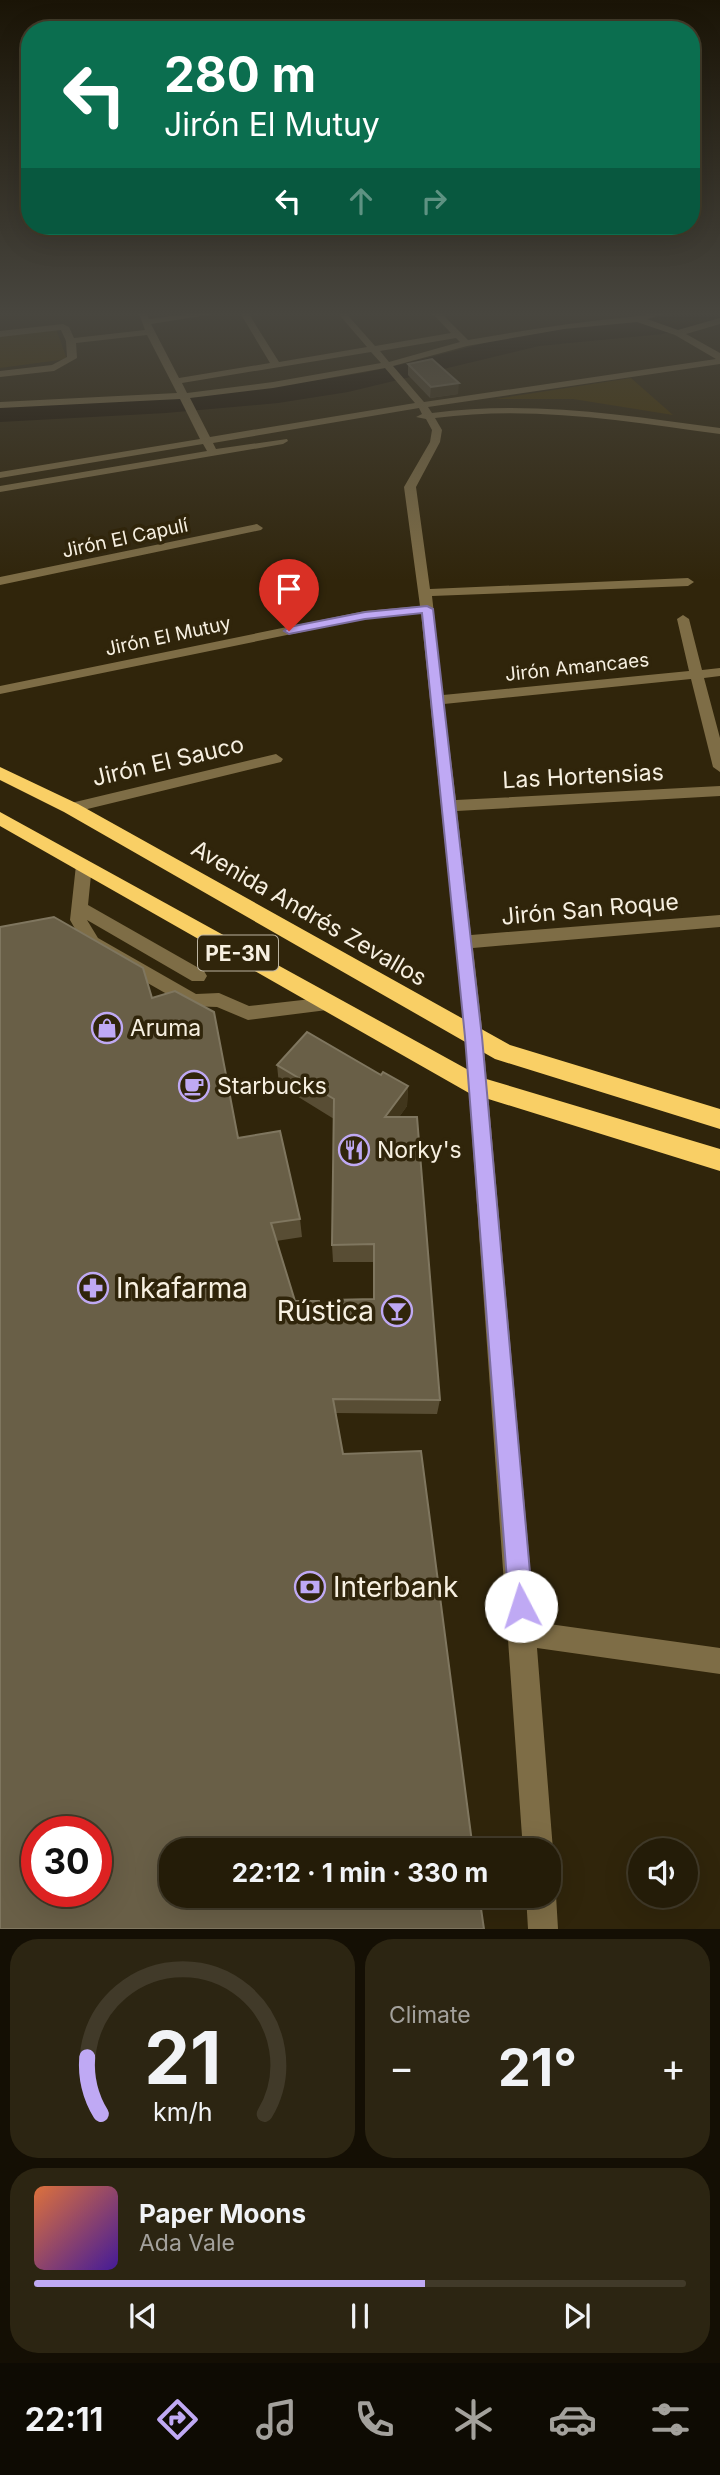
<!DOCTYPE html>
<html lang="en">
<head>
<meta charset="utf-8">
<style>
	:root { --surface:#241c08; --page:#2c2512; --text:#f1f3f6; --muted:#a3a19c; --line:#413a29; --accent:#bfa9f4 }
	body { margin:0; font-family:Inter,sans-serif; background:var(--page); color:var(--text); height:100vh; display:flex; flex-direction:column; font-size:26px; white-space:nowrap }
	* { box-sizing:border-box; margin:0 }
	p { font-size:23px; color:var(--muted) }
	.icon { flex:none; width:38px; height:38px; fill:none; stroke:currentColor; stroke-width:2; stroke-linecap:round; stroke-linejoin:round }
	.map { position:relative; height:1929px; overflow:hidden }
	.panel { display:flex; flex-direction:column; gap:10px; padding:10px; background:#140f04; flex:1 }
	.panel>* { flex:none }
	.guide { position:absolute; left:21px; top:21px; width:679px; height:214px; border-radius:28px; box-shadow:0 7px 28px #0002,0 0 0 2px var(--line); background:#0b6e4f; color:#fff; overflow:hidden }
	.buttons { position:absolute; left:628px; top:1838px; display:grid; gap:14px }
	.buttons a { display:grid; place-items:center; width:70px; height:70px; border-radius:50%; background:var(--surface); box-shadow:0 7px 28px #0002,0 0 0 2px var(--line); font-size:35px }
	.speed { position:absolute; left:21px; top:1816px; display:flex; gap:14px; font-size:35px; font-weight:700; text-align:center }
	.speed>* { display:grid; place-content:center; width:91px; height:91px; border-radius:50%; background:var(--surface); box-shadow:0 7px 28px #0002,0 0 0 2px var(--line); line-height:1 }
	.speed .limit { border:10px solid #d22; background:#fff; color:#111 }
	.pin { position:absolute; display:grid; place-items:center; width:60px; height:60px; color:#fff; margin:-72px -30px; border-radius:50% 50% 50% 0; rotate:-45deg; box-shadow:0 0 7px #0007 }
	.pin .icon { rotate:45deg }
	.me { position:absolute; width:77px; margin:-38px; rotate:355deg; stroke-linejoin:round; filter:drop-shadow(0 0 5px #0008) }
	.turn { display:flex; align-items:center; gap:24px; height:147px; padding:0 28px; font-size:32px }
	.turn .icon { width:91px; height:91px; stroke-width:2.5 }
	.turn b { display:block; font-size:49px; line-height:60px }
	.lanes { display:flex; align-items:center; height:66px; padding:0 28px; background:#0003; justify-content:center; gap:35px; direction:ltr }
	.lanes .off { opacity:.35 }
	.big { font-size:52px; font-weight:700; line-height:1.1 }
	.panel .card { flex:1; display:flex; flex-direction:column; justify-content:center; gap:10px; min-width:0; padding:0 24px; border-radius:28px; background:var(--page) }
	.panel .dial { align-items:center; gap:0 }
	.dial svg { height:182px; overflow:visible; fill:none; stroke:var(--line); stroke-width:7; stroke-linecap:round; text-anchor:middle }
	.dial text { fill:var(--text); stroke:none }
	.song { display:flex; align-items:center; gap:21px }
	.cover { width:84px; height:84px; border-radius:10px; background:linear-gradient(135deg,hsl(20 70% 55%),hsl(260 70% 35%)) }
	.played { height:7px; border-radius:4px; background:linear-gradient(90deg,var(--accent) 60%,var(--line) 60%) }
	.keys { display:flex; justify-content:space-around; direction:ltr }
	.heat { display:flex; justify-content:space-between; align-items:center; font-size:38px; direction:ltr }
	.panel .tiles { flex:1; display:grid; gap:10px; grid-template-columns:1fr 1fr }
	.card:last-child { grid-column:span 2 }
	.trip { position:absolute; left:159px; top:1838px; width:402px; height:70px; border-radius:28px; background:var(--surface); box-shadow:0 7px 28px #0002,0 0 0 2px var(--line); font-weight:700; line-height:70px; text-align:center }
	.tab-bar { display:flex; height:112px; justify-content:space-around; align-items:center; background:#0e0b03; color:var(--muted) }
	.tab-bar .icon { width:49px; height:49px }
	.tab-bar .selected { color:var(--accent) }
	.tab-bar b { font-size:32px; color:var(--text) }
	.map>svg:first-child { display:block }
	.green { fill:#463400 }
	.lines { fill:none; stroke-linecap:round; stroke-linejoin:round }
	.river { fill:#190f00; fill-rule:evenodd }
	.minor { fill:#7e6d46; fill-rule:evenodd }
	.highway { fill:#f9cf65; fill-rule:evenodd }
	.wall { fill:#584d34 }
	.shaded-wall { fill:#41361c }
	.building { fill:#695f47; stroke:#7f765f; stroke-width:2; fill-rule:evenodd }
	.route { fill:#bfa9f4; stroke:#7c6e9f; stroke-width:2 }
	.labels { text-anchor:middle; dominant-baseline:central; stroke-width:7; stroke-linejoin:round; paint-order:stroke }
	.far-street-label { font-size:19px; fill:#f7f0e1; stroke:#30250b }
	.shield { fill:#30250b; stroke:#bbb3a1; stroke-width:2 }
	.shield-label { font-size:21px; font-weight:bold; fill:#f7f0e1 }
	.street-label { font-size:23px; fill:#f7f0e1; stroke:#30250b }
	.poi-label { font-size:23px; fill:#f7f0e1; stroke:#30250b; text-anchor:start }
	.near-poi-label { font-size:28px; fill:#f7f0e1; stroke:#30250b; text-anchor:start }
</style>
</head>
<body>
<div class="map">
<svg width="720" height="1929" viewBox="0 0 720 1929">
	<rect width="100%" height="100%" fill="#30250b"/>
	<!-- green -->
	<path class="green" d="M 56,329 L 67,359 L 0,368 L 0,336 Z
		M 631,378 L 673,415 L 573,399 L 495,399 Z"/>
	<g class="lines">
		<!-- river -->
		<path class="river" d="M 689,311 L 720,311 L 720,318 L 663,334 L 539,346 L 348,392 L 278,403 L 166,413 L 0,422 L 0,404 C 115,398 231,394 344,376 C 409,366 472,344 536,331 C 587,320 639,325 689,311 Z"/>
		<!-- minor -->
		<path class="minor" d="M 138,311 L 146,311 L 149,319 L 212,311 L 232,311 L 151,324 L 179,378 L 270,363 L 239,311 L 247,311 L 279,362 L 367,347 L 336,311 L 344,311 L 375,346 L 451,333 L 430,311 L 439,311 L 468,340 C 522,331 575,322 630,317 C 644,316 658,310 672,311 L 647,319 L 678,330 L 720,318 L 720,324 L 686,334 L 720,353 L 720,364 L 428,407 L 432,413 C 529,400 624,415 720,428 L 720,434 C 625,421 531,405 435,418 L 442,430 L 440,442 L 416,487 L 430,589 L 688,578 L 694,582 L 688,586 L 432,596 L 443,695 L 689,671 L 677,619 L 683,615 L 689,619 L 702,670 L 720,668 L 720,676 L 704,678 L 720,738 L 720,772 L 713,767 L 691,679 L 444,704 L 456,800 L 720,786 L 720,796 L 457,811 L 471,935 L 720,915 L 720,927 L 473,948 L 483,1037 L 535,1622 L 720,1648 L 720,1674 L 537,1648 L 553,1850 L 550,1858 L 550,1850 L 523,1850 L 465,1037 L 421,613 L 365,619 L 0,694 L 0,686 L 365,611 L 420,606 L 404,487 L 430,442 L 432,430 L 426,419 L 416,417 L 422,414 L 419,408 L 213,443 L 216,449 L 287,439 L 288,441 L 283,444 L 0,492 L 0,486 L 207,451 L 203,444 L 0,478 L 0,472 L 200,439 L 180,399 L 0,408 L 0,402 L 177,393 L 147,335 L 76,343 L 77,358 L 54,371 L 0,377 L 0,371 L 52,365 L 67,357 L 66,341 L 61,330 L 0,337 L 0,331 L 63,324 L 69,327 L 74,338 L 145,330 ZM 637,322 L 675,335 L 716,359 L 424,402 L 393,366 L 467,346 L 564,329 ZM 456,338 L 460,342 L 389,362 L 380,351 ZM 371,352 L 381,363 L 273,382 L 187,393 L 182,383 ZM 385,368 L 415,403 L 210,437 L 190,398 L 273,388 Z
			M 257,524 L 263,528 L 261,530 L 0,585 L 0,577 Z
			M 276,754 L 283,759 L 281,762 L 71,813 L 63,808 L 71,803 Z
			M 84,859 L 92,865 L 88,905 L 204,971 L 207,976 L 204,981 L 192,981 L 87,920 L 98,938 L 196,994 L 219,993 L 249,1006 L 329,997 L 335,999 L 338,1004 L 335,1009 L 248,1020 L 217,1007 L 188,1006 L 86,948 L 70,920 L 76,865 Z
			M 550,1884 L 556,1895 L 558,1929 L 528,1929 L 526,1895 L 550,1895 Z"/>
		<!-- highway -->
		<path class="highway" d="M 0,767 L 78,804 L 510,1045 L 720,1109 L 720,1129 L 495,1059 L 64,812 L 0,780 Z
			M 0,812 L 483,1078 L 720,1149 L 720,1171 L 469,1093 L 0,826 Z"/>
	</g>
	<!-- wall -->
	<path class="wall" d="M 408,364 L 458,394 L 430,398 L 408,375 Z
		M 152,998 L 238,1138 L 300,1219 L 302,1237 L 276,1241 L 295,1301 L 323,1320 L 330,1319 L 373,1299 L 373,1262 L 333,1262 L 332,1245 L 334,1119 L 279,1085 L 277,1065 L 381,1075 L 408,1086 L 407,1106 L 399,1117 L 440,1400 L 437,1414 L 336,1413 L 343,1454 Z"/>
	<!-- shaded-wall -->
	<path class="shaded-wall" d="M 459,383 L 458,394 L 430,398 L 431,387 Z
		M 408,1086 L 407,1106 L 385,1137 L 385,1117 Z"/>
	<!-- building -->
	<path class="building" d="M 432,359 L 459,383 L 431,387 L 408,364 Z
		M 54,917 L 143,968 L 152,998 L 175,991 L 214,1012 L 238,1138 L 280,1131 L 300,1219 L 271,1223 L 295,1301 L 319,1301 L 323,1320 L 330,1319 L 331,1300 L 374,1299 L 374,1244 L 332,1245 L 334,1099 L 277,1065 L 307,1032 L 381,1075 L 383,1072 L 408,1086 L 385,1117 L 417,1117 L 440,1400 L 333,1399 L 343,1454 L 421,1451 L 473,1850 L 172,1850 L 172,1895 L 479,1895 L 484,1929 L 0,1929 L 0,927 ZM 37,1832 L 96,1832 L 96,1892 L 37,1892 Z"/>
	<!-- sky -->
	<linearGradient id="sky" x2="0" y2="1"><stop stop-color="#1a1406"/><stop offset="0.54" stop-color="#48463f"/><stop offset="1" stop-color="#48463f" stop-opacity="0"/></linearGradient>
	<rect width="720" height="581" fill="url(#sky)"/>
	<!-- route -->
	<path class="route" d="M 427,606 L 433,609 L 482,1037 L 533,1606 L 529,1614 L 521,1618 L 513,1614 L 509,1606 L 465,1037 L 422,613 L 365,619 L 289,634 L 284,631 L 289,627 L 365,612 Z"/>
	<!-- icons -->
	<defs>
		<g id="shop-ring" transform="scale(1.575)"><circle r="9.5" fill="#30250b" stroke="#bfa9f4" stroke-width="1.5"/><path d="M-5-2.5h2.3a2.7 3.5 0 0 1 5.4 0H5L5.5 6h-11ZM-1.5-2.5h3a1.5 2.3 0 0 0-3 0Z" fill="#bfa9f4"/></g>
		<g id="cafe-ring" transform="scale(1.575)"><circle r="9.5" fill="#30250b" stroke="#bfa9f4" stroke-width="1.5"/><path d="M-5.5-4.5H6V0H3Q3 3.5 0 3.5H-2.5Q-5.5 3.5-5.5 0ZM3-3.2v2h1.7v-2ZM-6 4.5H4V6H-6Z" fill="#bfa9f4"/></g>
		<g id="restaurant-ring" transform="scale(1.575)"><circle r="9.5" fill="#30250b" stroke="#bfa9f4" stroke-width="1.5"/><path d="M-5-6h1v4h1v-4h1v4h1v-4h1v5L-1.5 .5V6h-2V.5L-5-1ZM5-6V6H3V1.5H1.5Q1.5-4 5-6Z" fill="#bfa9f4"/></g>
		<g id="pharmacy-ring" transform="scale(1.575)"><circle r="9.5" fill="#30250b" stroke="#bfa9f4" stroke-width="1.5"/><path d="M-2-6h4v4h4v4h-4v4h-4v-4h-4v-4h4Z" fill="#bfa9f4"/></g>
		<g id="bar-ring" transform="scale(1.575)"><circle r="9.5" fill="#30250b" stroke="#bfa9f4" stroke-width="1.5"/><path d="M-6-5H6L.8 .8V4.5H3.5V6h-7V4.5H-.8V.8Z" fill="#bfa9f4"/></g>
		<g id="bank-ring" transform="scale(1.575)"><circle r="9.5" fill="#30250b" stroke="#bfa9f4" stroke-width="1.5"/><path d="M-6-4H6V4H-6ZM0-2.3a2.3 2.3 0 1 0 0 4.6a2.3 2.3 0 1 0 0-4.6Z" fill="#bfa9f4"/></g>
	</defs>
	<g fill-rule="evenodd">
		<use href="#shop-ring" x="107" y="1028"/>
		<use href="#cafe-ring" x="194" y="1086"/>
		<use href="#restaurant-ring" x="354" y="1150"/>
		<use href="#pharmacy-ring" x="93" y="1288"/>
		<use href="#bar-ring" x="397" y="1311"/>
		<use href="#bank-ring" x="310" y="1587"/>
	</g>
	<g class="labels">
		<!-- far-street labels -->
		<g class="far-street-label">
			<text transform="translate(125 538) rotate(-12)">Jirón El Capulí</text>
			<text transform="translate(168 636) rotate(-12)">Jirón El Mutuy</text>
			<text transform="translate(577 667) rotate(-6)">Jirón Amancaes</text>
		</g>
		<!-- shield labels -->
		<rect class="shield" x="198" y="935.5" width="80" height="35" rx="5"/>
		<g class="shield-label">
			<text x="238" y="953">PE-3N</text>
		</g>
		<!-- street labels -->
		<g class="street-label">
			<text transform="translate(168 761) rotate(-13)">Jirón El Sauco</text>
			<text transform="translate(583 776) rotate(-3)">Las Hortensias</text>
			<text transform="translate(590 909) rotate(-5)">Jirón San Roque</text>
			<text transform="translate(309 913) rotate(30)">Avenida Andrés Zevallos</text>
		</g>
		<!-- poi labels -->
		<g class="poi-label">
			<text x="130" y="1028">Aruma</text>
			<text x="217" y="1086">Starbucks</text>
			<text x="377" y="1150">Norky's</text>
		</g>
		<!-- near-poi labels -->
		<g class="near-poi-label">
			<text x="116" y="1288">Inkafarma</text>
			<text x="374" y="1311" text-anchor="end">Rústica</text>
			<text x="333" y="1587">Interbank</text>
		</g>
	</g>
</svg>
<div class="buttons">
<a><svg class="icon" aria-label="sound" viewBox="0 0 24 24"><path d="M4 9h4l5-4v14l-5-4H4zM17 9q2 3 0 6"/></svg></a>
</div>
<div class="speed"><div class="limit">30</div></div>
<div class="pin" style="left:289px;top:631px;background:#d93025"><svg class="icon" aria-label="arrive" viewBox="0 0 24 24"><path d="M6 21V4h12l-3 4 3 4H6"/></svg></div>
<svg class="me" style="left:521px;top:1606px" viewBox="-20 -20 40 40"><circle r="19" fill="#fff"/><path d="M0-13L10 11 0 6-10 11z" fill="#bfa9f4"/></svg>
<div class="trip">22:12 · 1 min · 330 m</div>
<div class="guide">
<div class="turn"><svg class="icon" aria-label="left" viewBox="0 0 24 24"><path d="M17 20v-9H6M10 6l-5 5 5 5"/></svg><div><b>280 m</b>Jirón El Mutuy</div></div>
<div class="lanes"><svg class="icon" aria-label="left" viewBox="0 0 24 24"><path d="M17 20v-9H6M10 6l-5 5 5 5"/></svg><svg class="icon off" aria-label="ahead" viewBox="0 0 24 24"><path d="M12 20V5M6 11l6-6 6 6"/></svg><svg class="icon off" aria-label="right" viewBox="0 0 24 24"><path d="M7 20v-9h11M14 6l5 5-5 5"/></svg></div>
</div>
</div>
<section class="panel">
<div class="tiles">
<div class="card dial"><svg viewBox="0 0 100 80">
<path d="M14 69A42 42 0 1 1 86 69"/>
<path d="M14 69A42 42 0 0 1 8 44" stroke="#bfa9f4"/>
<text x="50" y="56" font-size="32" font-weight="700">21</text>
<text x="50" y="72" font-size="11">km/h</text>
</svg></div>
<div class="card"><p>Climate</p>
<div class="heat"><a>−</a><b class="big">21°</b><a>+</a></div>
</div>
<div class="card">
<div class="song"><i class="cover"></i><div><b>Paper Moons</b><p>Ada Vale</p></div></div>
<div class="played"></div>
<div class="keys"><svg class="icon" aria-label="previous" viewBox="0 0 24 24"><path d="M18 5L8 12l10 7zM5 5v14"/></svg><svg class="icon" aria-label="pause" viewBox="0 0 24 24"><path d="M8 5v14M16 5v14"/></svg><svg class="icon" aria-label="next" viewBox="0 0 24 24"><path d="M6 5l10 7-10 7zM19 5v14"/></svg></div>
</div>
</div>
</section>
<nav class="tab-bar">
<b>22:11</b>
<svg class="icon selected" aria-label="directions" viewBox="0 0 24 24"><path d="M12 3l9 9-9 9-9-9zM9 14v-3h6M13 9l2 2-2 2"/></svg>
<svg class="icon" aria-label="music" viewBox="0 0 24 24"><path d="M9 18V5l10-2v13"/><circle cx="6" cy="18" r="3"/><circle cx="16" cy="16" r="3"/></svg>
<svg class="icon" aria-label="phone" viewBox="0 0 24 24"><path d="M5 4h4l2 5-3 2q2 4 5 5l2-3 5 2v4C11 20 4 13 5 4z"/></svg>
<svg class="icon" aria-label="climate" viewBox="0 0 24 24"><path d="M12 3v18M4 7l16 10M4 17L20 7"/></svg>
<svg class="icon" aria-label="car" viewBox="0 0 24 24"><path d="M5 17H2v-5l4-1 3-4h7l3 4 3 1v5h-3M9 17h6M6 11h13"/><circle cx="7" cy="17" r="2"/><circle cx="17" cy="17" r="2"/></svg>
<svg class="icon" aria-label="filters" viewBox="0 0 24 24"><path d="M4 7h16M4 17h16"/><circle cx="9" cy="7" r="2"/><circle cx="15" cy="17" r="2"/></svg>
</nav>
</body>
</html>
